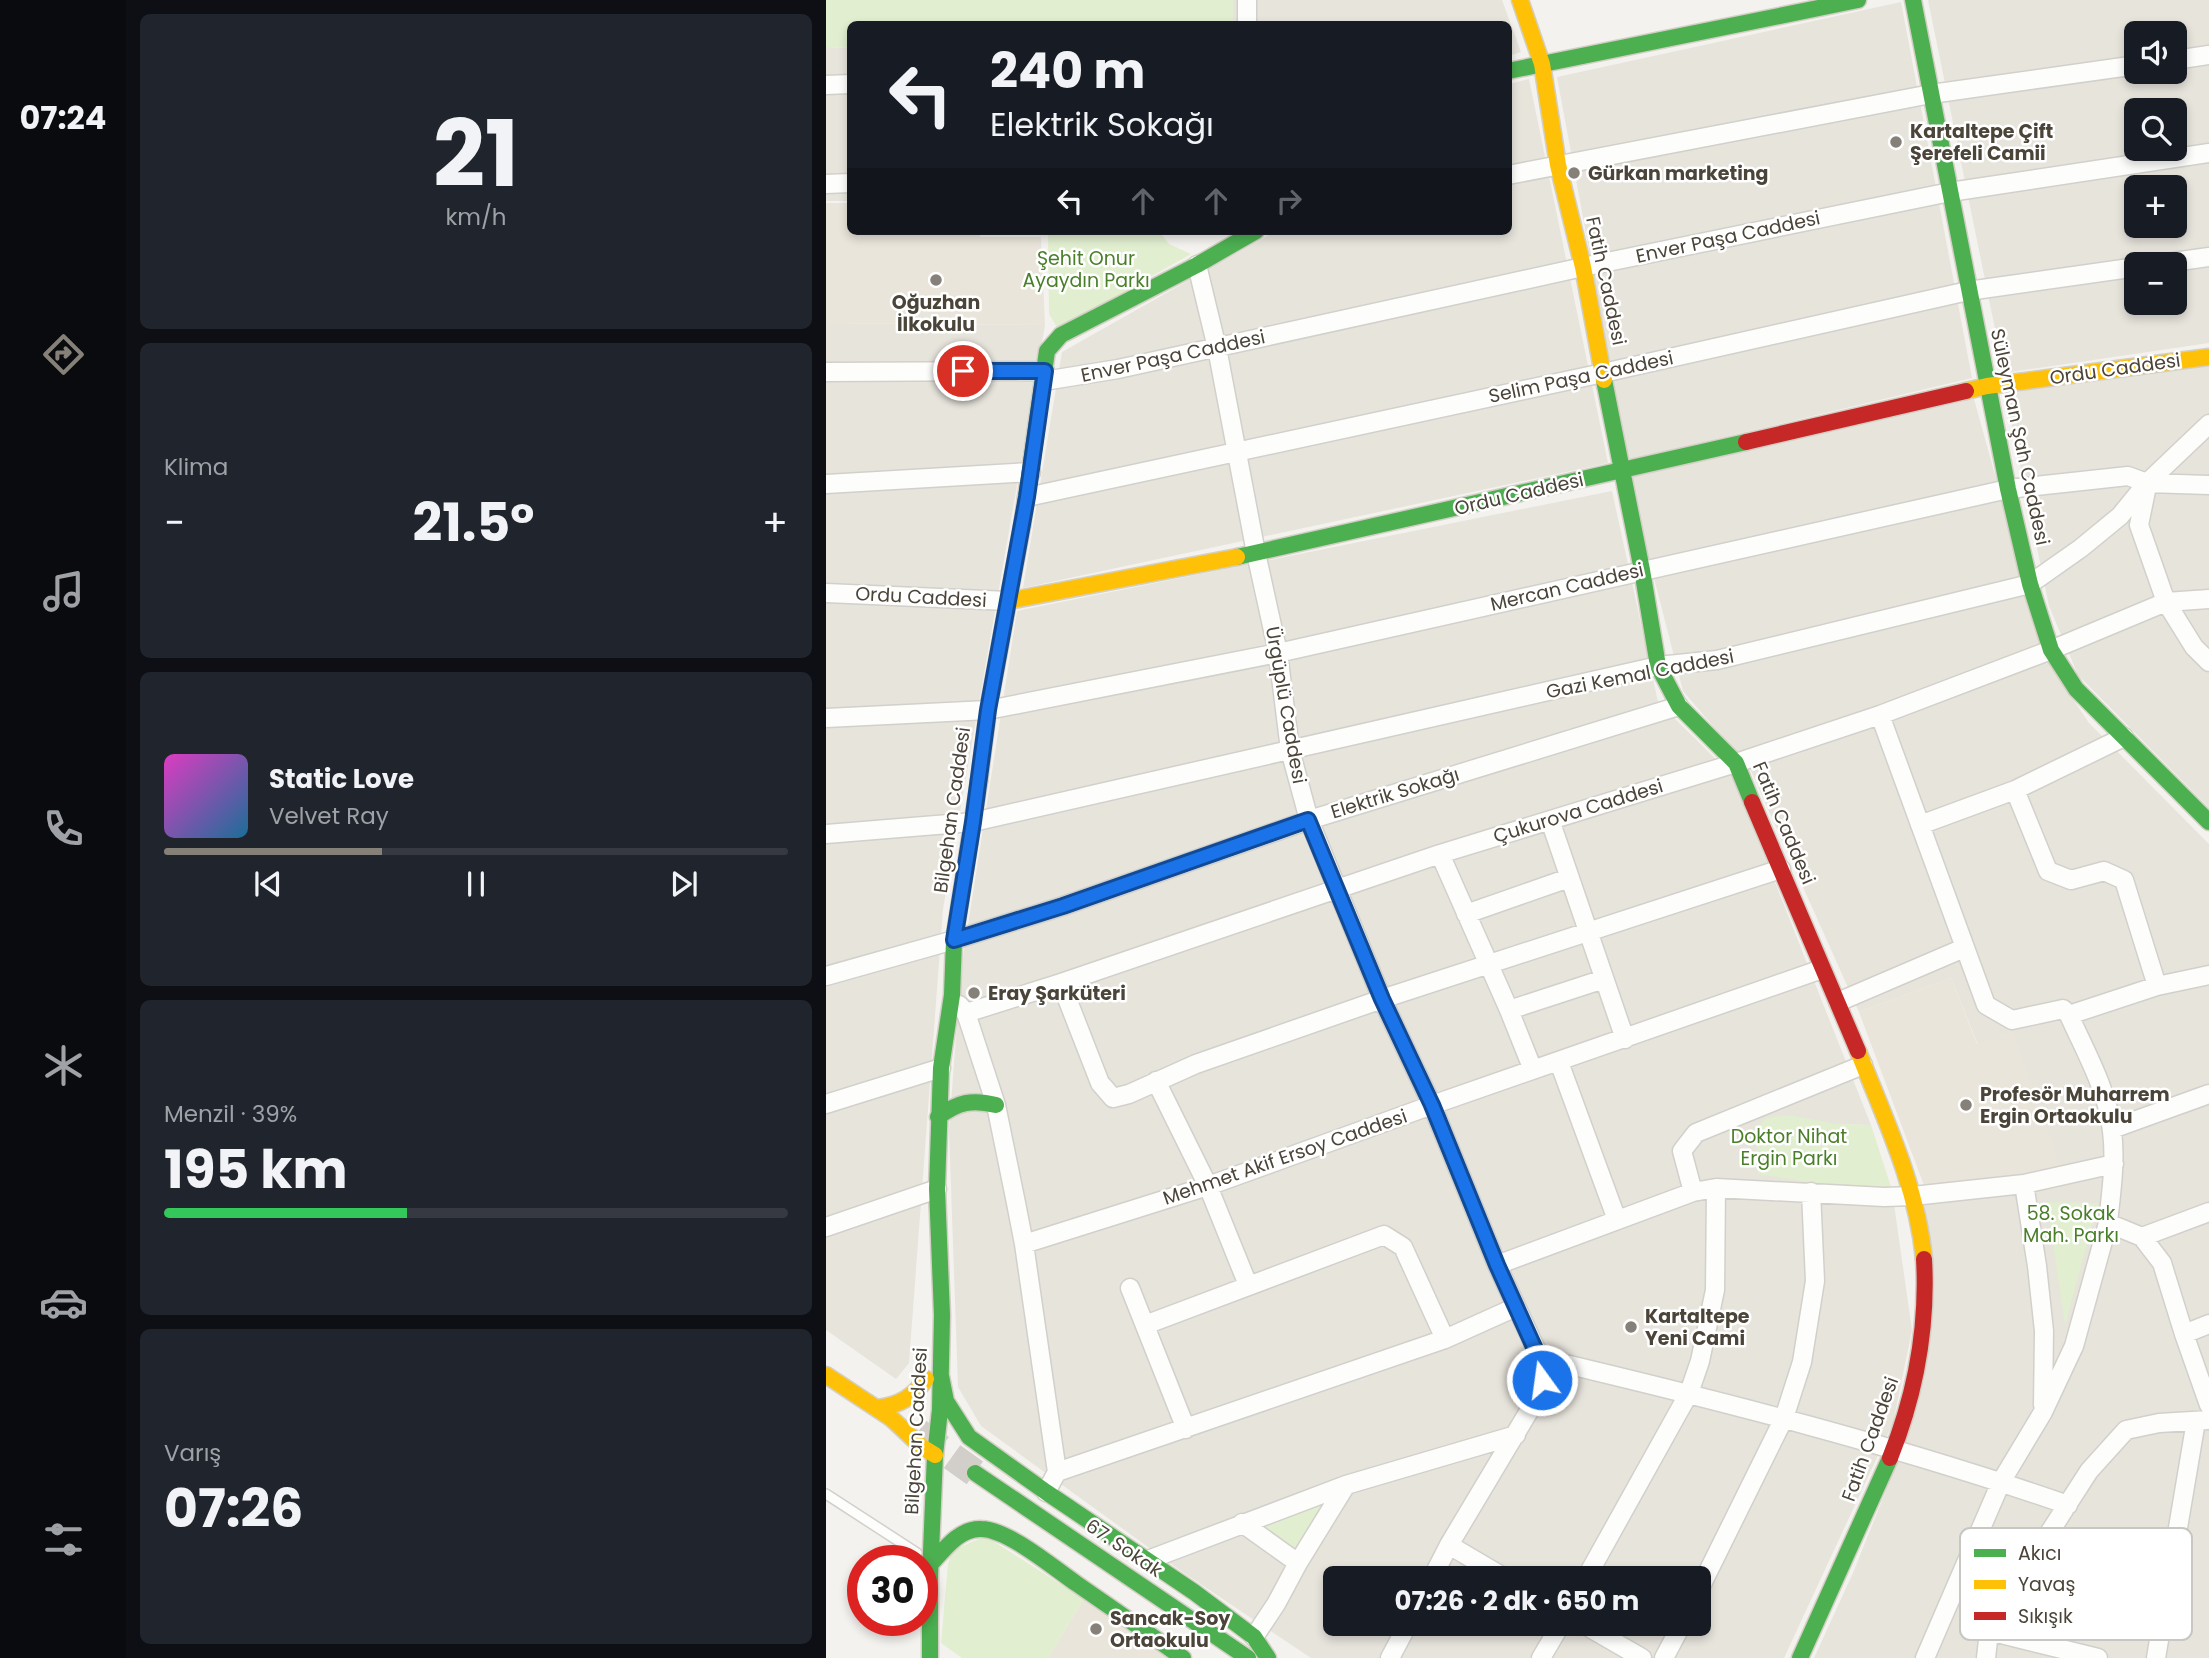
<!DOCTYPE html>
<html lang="tr">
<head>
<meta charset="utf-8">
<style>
	:root { --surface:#171b24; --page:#20242c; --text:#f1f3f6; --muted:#9ea1a6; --line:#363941; --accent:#868178 }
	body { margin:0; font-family:Poppins,sans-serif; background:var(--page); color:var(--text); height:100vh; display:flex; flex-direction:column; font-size:26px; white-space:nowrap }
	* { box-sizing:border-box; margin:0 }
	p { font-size:23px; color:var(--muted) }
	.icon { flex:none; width:38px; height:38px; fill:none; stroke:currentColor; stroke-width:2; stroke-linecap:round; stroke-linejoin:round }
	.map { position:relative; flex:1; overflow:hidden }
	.drawer { display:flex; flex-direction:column; gap:14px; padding:14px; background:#0d0f14; width:700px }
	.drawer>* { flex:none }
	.top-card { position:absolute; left:21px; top:21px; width:665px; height:214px; border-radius:10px; box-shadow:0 4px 10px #0003; background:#171b24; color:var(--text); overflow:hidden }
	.tools { position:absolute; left:1298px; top:21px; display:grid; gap:14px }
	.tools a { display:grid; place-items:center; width:63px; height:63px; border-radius:10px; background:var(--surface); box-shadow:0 4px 10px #0003; font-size:35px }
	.speed { position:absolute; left:21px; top:1545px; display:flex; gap:14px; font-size:35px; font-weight:700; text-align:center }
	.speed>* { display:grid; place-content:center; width:91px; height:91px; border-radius:50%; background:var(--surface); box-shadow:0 4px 10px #0003; line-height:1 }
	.speed .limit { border:10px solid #d22; background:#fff; color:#111 }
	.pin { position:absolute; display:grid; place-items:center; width:60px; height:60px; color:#fff; margin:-30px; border:4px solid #fff; border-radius:50%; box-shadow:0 2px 7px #0007 }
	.me { position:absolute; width:77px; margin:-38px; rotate:346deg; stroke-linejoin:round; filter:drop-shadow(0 0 5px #0008) }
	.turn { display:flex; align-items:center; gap:24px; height:147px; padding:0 28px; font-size:32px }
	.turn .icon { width:91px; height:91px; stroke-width:2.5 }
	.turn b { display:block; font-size:49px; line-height:60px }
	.lanes { display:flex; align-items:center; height:66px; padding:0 28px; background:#0003; justify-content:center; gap:35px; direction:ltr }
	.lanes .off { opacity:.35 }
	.big { font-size:52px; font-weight:700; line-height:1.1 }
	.drawer .tile { flex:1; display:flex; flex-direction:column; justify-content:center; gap:10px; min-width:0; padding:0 24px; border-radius:10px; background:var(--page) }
	.drawer .dial { align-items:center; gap:0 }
	.dial b { font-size:91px; line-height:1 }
	.song { display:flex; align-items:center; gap:21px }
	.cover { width:84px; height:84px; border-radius:10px; background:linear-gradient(135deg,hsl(310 70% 55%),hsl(200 70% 35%)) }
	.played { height:7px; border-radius:4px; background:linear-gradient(90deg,var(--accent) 35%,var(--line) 35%) }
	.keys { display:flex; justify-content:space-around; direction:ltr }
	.heat { display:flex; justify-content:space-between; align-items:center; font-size:38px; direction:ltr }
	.charge { height:10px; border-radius:5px; background:linear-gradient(90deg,#34c759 39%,var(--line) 0) }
	.trip { position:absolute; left:497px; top:1566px; width:388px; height:70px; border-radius:10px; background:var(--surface); box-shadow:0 4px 10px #0003; font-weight:700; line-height:70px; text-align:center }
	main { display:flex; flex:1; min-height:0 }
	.dock { display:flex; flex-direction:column; width:126px; justify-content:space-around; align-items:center; background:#090b0e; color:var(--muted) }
	.dock .icon { width:49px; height:49px }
	.dock .selected { color:var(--accent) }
	.dock b { font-size:32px; color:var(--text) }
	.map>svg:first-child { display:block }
	.residential { fill:#e7e4dc; fill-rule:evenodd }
	.education { fill:#eae5da }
	.green { fill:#e1eecf }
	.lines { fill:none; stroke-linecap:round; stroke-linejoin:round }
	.primary-tunnel { stroke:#d2cfca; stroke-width:28; stroke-dasharray:28 14; stroke-linecap:butt }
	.lane-casing { stroke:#d2d0cb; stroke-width:12 }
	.street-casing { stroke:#d2d0cb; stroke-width:21 }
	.fast-casing { stroke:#d3cfc5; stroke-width:19 }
	.slow-casing { stroke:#d3cfc5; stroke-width:19 }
	.jam-casing { stroke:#d3cfc5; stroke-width:19 }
	.lane { stroke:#fdfdfc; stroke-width:9 }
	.street { stroke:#fdfdfc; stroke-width:18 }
	.fast { stroke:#4caf50; stroke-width:16 }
	.slow { stroke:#ffc107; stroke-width:16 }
	.jam { stroke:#c62828; stroke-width:16 }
	.route-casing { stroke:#114b97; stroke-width:18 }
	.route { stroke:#1a73e8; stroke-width:12 }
	.poi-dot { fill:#868178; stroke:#fff; stroke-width:2.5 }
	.labels { text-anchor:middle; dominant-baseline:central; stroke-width:5; stroke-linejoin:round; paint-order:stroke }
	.poi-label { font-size:19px; font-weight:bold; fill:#4b4439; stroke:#fff; text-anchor:start }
	.street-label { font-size:19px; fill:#4b4439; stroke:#fff }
	.park-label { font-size:19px; fill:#4a7f2a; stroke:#fff }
	.key { fill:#fff; stroke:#c9c7c4; stroke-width:2 }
	.key-label { font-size:19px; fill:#4b4439 }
</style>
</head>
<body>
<main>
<nav class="dock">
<b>07:24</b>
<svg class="icon selected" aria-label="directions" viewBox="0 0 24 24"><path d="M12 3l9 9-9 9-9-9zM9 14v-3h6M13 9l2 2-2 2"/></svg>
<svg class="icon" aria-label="music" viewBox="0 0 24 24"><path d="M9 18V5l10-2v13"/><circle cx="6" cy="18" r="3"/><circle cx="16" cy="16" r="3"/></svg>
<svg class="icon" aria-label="phone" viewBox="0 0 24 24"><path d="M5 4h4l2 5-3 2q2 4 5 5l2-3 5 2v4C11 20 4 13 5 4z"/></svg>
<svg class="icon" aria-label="climate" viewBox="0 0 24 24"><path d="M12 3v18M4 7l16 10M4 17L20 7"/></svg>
<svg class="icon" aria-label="car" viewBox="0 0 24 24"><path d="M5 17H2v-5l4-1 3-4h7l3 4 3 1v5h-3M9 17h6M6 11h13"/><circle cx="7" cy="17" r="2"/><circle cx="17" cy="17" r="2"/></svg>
<svg class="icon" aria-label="filters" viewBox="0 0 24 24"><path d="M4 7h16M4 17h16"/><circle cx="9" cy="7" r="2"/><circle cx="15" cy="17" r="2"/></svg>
</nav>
<section class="drawer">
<div class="tile dial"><b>21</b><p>km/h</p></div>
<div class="tile"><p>Klima</p>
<div class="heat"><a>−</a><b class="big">21.5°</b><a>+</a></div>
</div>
<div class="tile">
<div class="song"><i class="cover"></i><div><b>Static Love</b><p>Velvet Ray</p></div></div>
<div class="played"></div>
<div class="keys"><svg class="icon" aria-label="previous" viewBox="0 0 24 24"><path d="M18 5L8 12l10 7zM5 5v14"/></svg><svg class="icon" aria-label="pause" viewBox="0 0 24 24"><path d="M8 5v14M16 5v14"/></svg><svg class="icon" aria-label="next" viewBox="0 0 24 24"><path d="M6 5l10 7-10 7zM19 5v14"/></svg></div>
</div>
<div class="tile"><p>Menzil · 39%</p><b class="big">195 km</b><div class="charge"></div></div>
<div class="tile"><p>Varış</p><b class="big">07:26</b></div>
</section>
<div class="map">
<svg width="1383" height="1658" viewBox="0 0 1383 1658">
	<rect width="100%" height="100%" fill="#f4f2ee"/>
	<!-- residential -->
	<path class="residential" d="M 407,0 L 676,0 L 695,52 L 683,56 L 682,24 L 407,24 Z
		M 1102,0 L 1383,0 L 1383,343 L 1178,373 ZM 1311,33 L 1349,33 L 1349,72 L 1311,72 ZM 1311,110 L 1349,110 L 1349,149 L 1311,149 ZM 1311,187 L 1349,187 L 1349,226 L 1311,226 ZM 1311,264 L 1349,264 L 1349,303 L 1311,303 Z
		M 1075,2 L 1146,378 L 802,460 L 731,77 Z
		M 0,47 L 24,48 L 24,201 L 0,201 Z
		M 703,79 L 782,463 L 197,588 L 236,352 L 450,231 L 682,231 L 683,84 Z
		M 0,323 L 219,325 L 117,909 L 83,1363 L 70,1379 L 0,1330 Z
		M 1383,362 L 1383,808 L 1252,675 L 1223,606 L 1179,392 Z
		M 1148,399 L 1220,659 L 1263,723 L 1383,844 L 1383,1658 L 988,1658 L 1027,1573 L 1071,1463 L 1099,1376 L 1099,1188 L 1187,1032 L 1152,1045 L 1125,978 L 1033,1012 L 925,771 L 857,691 L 802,477 Z
		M 786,491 L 832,702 L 907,776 L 1045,1125 L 1012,1124 L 1066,1190 L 1086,1330 L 1067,1423 L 958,1658 L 485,1658 L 355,1571 L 155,1426 L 132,1387 L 123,1130 L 135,970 L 191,611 ZM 509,1578 L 873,1578 L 873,1624 L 509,1624 Z"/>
	<!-- education -->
	<path class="education" d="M 0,203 L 24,203 L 24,231 L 153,231 L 154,237 L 215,237 L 219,325 L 0,323 Z
		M 1125,978 L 1151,1044 L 1187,1032 L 1234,1165 L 1177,1179 L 1099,1188 L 1033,1012 Z
		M 258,1599 L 342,1658 L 222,1658 Z"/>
	<!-- green -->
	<path class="green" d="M 0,0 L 407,0 L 407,24 L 24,24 L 24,48 L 0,47 Z
		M 222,231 L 333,231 L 343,244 L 365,254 L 232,329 L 223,314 Z
		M 962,1115 L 1012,1124 L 1045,1125 L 1066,1190 L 981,1182 L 932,1174 L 930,1129 L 940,1118 Z
		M 1221,1202 L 1272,1203 L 1239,1325 Z
		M 506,1497 L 469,1555 L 428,1524 Z
		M 159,1536 L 258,1599 L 222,1658 L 136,1658 L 115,1643 L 122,1564 L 126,1551 Z"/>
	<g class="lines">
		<!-- primary-tunnel -->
		<path class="primary-tunnel" d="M 92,1432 L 149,1473"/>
		<!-- lane casing -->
		<g class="lane-casing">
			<path id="lane" d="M 0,1494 L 91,1553"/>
		</g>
		<!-- street casing -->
		<g class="street-casing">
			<path id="street" d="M 421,0 L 421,24
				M 1349,60 L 1383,55
				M 0,85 L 24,84
				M 682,175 L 1105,94 L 1311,65
				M 0,184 L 24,183
				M 1333,264 L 1383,257
				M 371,265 L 391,348 L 430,553 L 452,653 L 464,750 L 483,820 L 556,999 L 606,1105 L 671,1265 L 714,1358 L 716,1380 L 706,1406 L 623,1545 L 606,1578
				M 0,372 L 219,371
				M 218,381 L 292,369 L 757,267 L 1124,192 L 1383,153
				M 0,484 L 205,472
				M 1321,486 L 1313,525 L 1340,602 L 1368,647 L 1383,662
				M 201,497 L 777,373 L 1142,291 L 1311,267
				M 0,593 L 182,601
				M 1054,715 L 1160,1005 L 1186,1020 L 1237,1009 L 1243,1015
				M 0,718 L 162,710 L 452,653 L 1182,489 L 1302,476 L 1321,483 L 1383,485
				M 1189,790 L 1222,871 L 1245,880 L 1278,871 L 1298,880 L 1331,986
				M 724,820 L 799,1039
				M 1094,825 L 1189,790 L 1298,737
				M 0,834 L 147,822 L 832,666 L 891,660 L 1204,584 L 1255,548 L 1294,516 L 1321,483 L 1383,424
				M 614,854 L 683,1010 L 707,1070
				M 640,914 L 743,878
				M 0,976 L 128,940 L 237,906 L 483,820 L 853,706
				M 235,983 L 274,1083 L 287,1098 L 303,1094 L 370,1064 L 556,999 L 955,869
				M 1012,1002 L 1138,948
				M 133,1005 L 140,1013 L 170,1105 L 190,1203 L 198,1244 L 231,1472
				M 683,1010 L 778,979
				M 140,1013 L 235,983 L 614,854 L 910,763 L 1054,715 L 1225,650 L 1340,602 L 1383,599
				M 1243,1015 C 1259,1051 1282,1091 1286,1131 C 1290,1162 1285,1193 1282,1223 L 1316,1237 L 1336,1263 L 1358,1334 L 1383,1405
				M 1243,1015 L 1331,986 L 1383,975
				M 733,1062 L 791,1220
				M 330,1081 L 382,1186 L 422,1285
				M 0,1104 L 115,1068
				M 1286,1129 L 1383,1094
				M 1198,1184 L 1211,1266 L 1218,1331 L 1217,1405
				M 867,1192 L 856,1151 L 870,1133 L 1037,1065
				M 0,1227 L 111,1189
				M 1316,1237 L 1383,1212
				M 198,1244 L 382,1186 L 606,1105 L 996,969
				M 671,1265 L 867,1192 L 890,1188 L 1058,1197 L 1087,1196 L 1198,1184 L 1288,1164
				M 304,1288 L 360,1429
				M 319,1325 L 558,1235 L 577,1247 L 619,1339
				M 1358,1334 L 1383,1324
				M 714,1358 C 892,1400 1069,1445 1242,1505
				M 220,1492 L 231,1472 L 619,1339 L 690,1307
				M 416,1523 L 472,1563
				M 623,1545 L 679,1578
				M 322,1560 L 520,1485 L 690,1435
				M 760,1578 L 863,1393 L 874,1361 L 889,1290 L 890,1188
				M 873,1590 L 958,1418 L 976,1362 L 989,1281 L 985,1192
				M 757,1624 L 816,1658
				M 1163,1631 L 1272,1658
				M 428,1637 L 450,1604 L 472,1563 L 520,1485
				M 564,1658 L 582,1624
				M 715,1658 L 735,1624
				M 838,1658 L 856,1624
				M 1099,1658 L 1175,1482 L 1217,1412 L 1248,1346 L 1282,1223
				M 1160,1658 L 1163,1631 L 1191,1583 L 1263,1471 L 1300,1430 L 1333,1423 L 1383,1420
				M 1330,1658 L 1370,1421"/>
		</g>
		<!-- fast casing -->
		<g class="fast-casing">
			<path id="fast" d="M 1087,0 L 1182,489 L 1204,584 L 1225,650 L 1250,689 L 1383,822
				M 682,71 L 1032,0
				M 778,380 L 816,570 L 832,666 L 853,706 L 910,763 L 926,802
				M 196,526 L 221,351 L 235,335 L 371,265 L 430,231
				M 411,557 L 920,442
				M 112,1117 C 132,1102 146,1099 170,1105
				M 115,1376 L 120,1401 L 143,1437 L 220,1492 L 368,1592 L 428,1637 L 442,1658
				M 149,1473 L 422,1658
				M 104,1565 C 117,1551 133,1528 155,1529 C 182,1529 229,1569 251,1584 C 287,1609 322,1633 357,1658
				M 104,1658 L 104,1576 L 109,1455 L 114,1410 L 116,1315 L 111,1189 L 115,1068 L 126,995 L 128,940 L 153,781
				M 974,1658 L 1064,1458"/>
		</g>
		<!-- slow casing -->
		<g class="slow-casing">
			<path id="slow" d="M 694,0 L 716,64 L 732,165 L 757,267 L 778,380
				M 1140,391 L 1161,386 L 1383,357
				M 182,601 L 411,557
				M 153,781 L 162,710 L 196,526
				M 1032,1051 C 1059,1119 1091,1186 1098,1259
				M 0,1375 L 65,1418 L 96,1447 L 109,1455
				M 52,1408 C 74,1405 87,1397 100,1379"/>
		</g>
		<!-- jam casing -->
		<g class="jam-casing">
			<path id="jam" d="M 920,442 L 1140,391
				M 926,802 L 1032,1051
				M 1064,1458 C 1090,1393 1102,1329 1098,1259"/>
		</g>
		<!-- lane -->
		<use href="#lane" class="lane"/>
		<!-- street -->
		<use href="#street" class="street"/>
		<!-- fast -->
		<use href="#fast" class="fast"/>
		<!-- slow -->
		<use href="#slow" class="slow"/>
		<!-- jam -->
		<use href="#jam" class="jam"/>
	</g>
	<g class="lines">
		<!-- route casing -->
		<g class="route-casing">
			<path id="route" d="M 137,371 L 219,371 L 201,497 L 162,710 L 147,822 L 128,940 L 237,906 L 482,820 L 556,999 L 606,1105 L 671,1265 L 713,1358 L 716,1380"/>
		</g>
		<!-- route -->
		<use href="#route" class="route"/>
	</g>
	<!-- markers -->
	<g class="poi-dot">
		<circle cx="1070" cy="142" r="7"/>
		<circle cx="748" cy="173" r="7"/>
		<circle cx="110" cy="280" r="7"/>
		<circle cx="148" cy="993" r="7"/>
		<circle cx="1140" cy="1105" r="7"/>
		<circle cx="805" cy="1327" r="7"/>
		<circle cx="270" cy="1629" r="7"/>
	</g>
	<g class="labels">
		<!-- poi labels -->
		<g class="poi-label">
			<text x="1084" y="131">Kartaltepe Çift<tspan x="1084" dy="22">Şerefeli Camii</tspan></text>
			<text x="762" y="173">Gürkan marketing</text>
			<text x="110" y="302" text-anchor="middle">Oğuzhan<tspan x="110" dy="22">İlkokulu</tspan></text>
			<text x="162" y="993">Eray Şarküteri</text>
			<text x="1154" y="1094">Profesör Muharrem<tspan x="1154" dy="22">Ergin Ortaokulu</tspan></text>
			<text x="819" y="1316">Kartaltepe<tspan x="819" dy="22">Yeni Cami</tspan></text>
			<text x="284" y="1618">Sancak-Soy<tspan x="284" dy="22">Ortaokulu</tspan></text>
		</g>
		<!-- street labels -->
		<g class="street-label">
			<text transform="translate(902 237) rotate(-12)">Enver Paşa Caddesi</text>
			<text transform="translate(780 281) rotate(78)">Fatih Caddesi</text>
			<text transform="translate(347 356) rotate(-12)">Enver Paşa Caddesi</text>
			<text transform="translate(1289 369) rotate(-8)">Ordu Caddesi</text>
			<text transform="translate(755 377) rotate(-12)">Selim Paşa Caddesi</text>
			<text transform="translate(1194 437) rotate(78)">Süleyman Şah Caddesi</text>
			<text transform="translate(693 494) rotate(-13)">Ordu Caddesi</text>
			<text transform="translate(741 587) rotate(-13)">Mercan Caddesi</text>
			<text transform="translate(95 597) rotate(3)">Ordu Caddesi</text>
			<text transform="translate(814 674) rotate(-11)">Gazi Kemal Caddesi</text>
			<text transform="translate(460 705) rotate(80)">Ürgüplü Caddesi</text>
			<text transform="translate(569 793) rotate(-17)">Elektrik Sokağı</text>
			<text transform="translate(126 810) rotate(-82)">Bilgehan Caddesi</text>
			<text transform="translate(752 811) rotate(-17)">Çukurova Caddesi</text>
			<text transform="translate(958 823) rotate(67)">Fatih Caddesi</text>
			<text transform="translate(459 1157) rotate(-19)">Mehmet Akif Ersoy Caddesi</text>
			<text transform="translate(90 1431) rotate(-87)">Bilgehan Caddesi</text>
			<text transform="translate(1044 1439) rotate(-70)">Fatih Caddesi</text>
			<text transform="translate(298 1548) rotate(34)">67. Sokak</text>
		</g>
		<!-- park labels -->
		<g class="park-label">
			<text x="260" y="258">Şehit Onur<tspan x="260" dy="22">Ayaydın Parkı</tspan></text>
			<text x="963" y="1136">Doktor Nihat<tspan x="963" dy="22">Ergin Parkı</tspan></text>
			<text x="1245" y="1213">58. Sokak<tspan x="1245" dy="22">Mah. Parkı</tspan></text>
		</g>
	</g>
	<!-- legend -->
	<rect x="1134" y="1528" width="232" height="112" rx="10" class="key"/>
	<rect x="1148" y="1549" width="32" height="8" fill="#4caf50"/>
	<rect x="1148" y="1580" width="32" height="9" fill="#ffc107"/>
	<rect x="1148" y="1612" width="32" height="8" fill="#c62828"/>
	<g class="key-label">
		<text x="1192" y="1560">Akıcı</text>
		<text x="1192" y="1591">Yavaş</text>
		<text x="1192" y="1623">Sıkışık</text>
	</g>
</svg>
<div class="tools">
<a><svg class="icon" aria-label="sound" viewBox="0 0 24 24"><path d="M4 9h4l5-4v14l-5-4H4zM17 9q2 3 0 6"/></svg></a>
<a><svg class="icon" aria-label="search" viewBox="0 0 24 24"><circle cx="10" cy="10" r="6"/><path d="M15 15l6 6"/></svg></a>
<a>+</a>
<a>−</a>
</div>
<div class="speed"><div class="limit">30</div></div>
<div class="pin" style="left:137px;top:371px;background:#d93025"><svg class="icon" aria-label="arrive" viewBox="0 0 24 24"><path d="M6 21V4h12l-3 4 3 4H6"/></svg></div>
<svg class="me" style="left:716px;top:1380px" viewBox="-20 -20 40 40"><circle r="17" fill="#1a73e8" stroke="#fff" stroke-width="3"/><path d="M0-11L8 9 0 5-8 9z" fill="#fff"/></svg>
<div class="trip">07:26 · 2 dk · 650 m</div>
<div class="top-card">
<div class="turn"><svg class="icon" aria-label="left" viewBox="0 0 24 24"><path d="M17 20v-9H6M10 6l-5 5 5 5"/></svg><div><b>240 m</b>Elektrik Sokağı</div></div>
<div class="lanes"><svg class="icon" aria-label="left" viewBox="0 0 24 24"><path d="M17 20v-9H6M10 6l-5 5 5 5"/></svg><svg class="icon off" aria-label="ahead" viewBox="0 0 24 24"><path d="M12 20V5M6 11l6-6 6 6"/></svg><svg class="icon off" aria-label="ahead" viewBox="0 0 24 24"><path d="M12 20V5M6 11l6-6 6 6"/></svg><svg class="icon off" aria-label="right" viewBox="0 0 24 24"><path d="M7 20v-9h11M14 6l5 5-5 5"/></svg></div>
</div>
</div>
</main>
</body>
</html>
